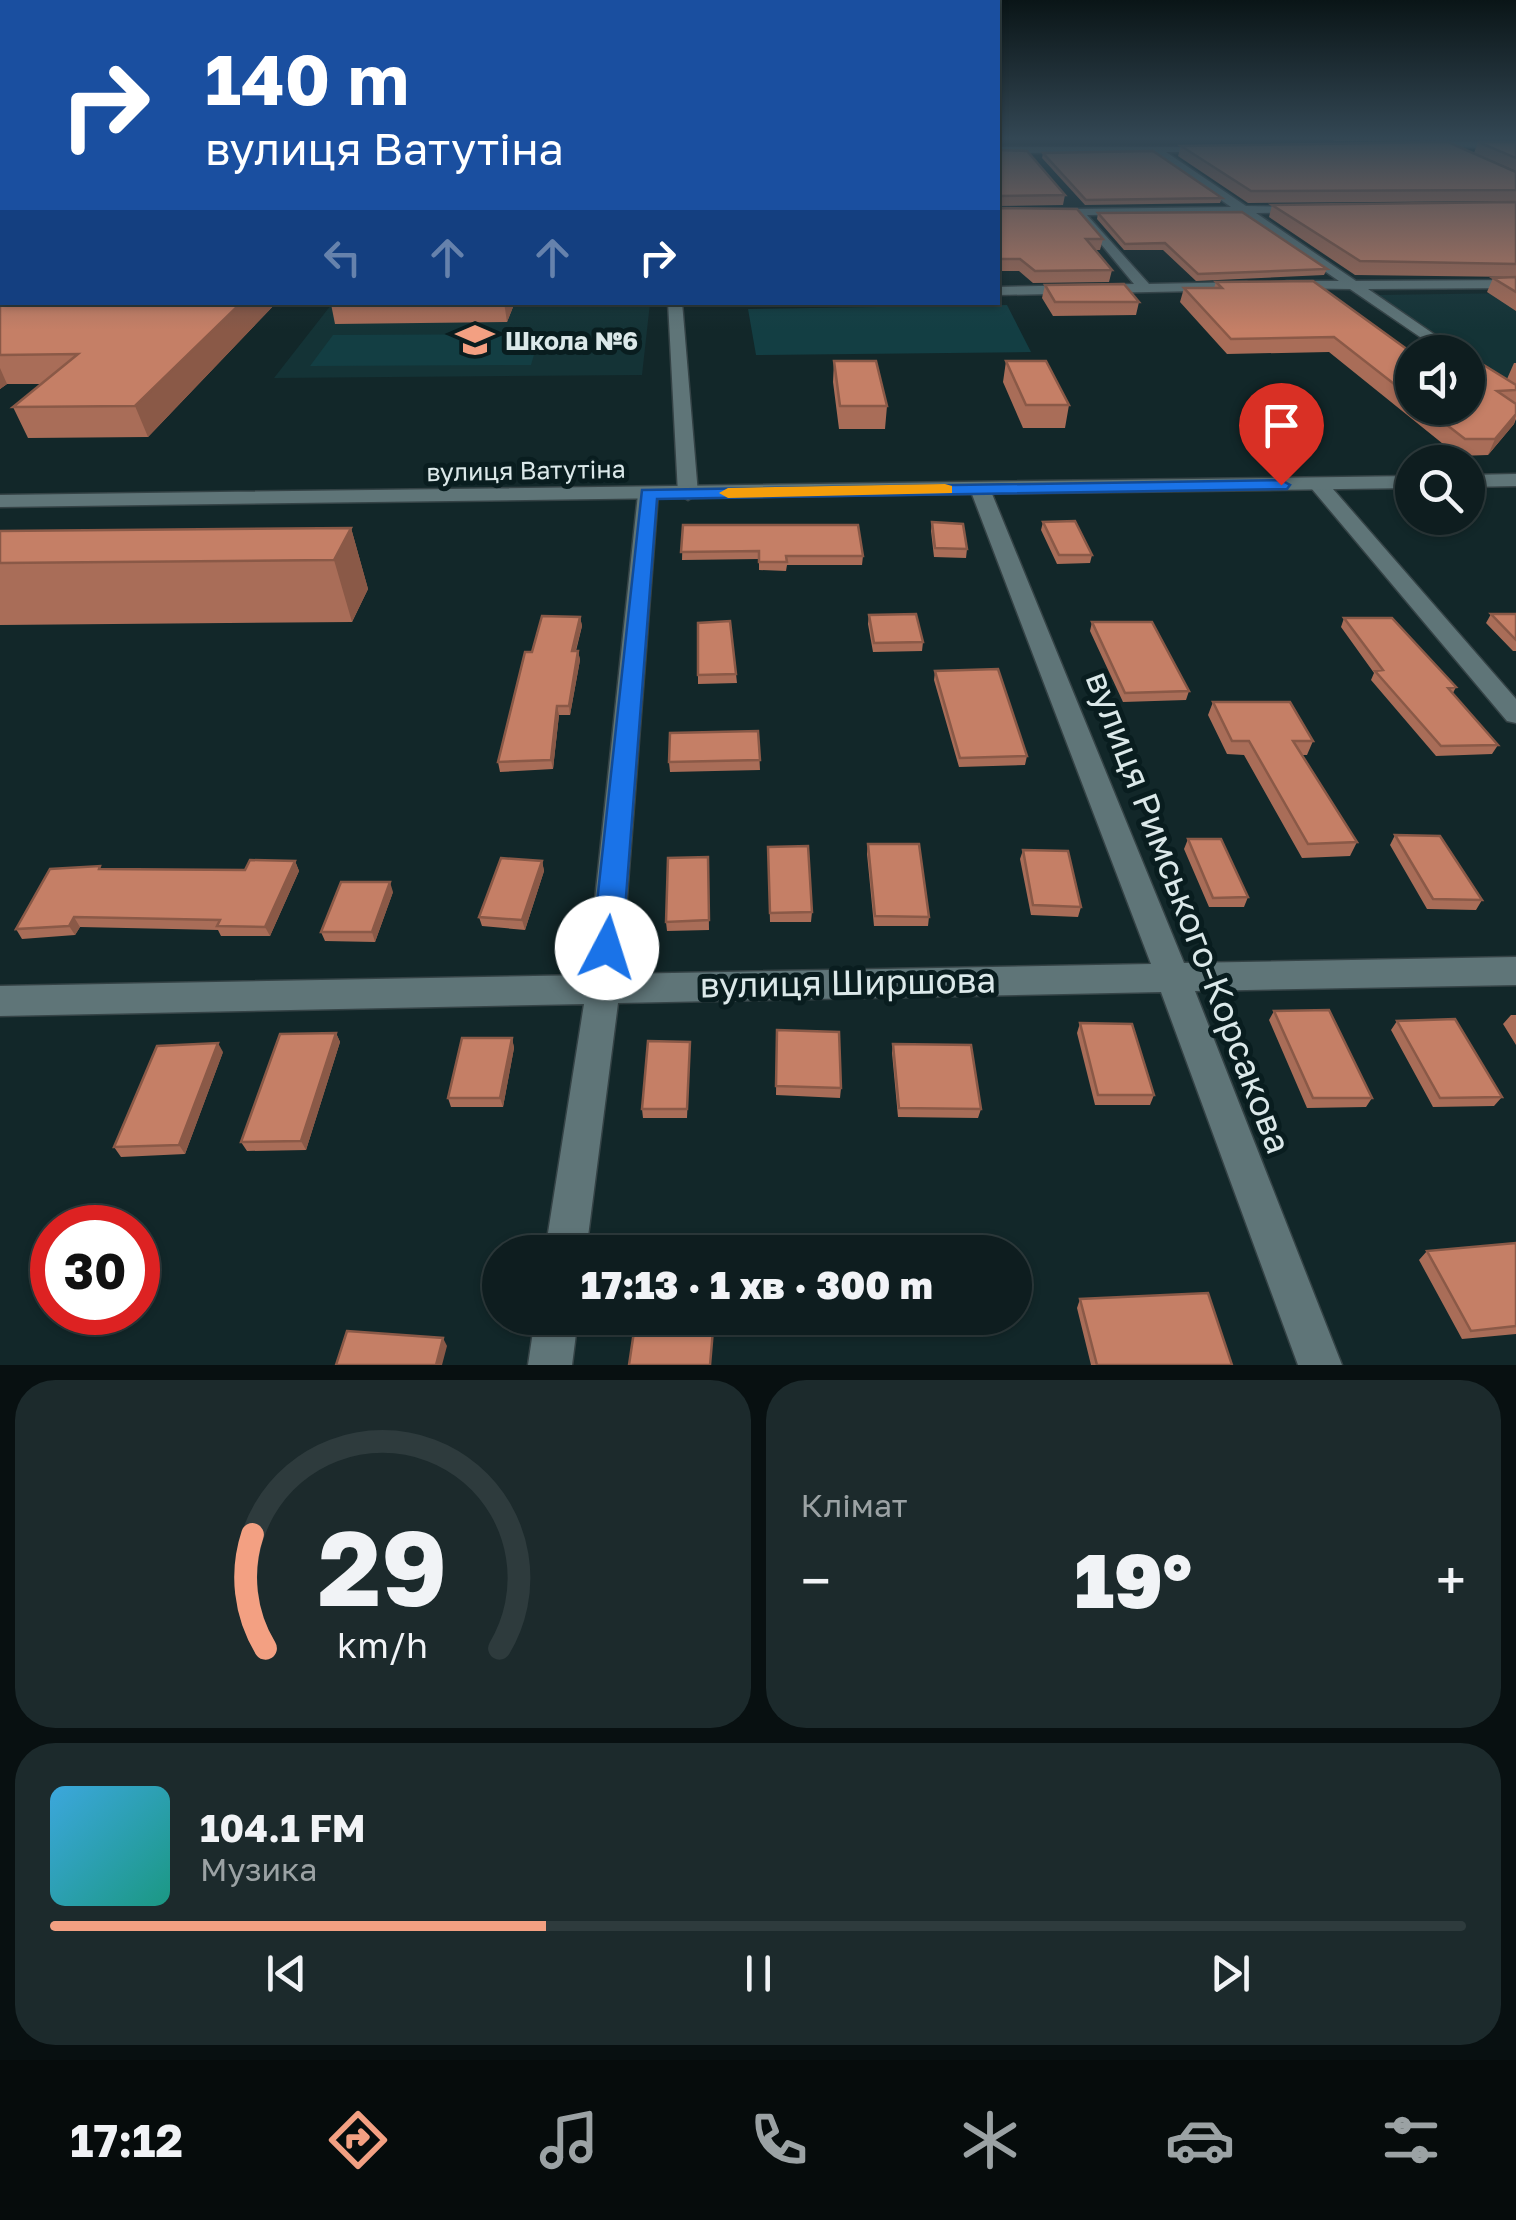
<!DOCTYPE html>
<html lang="uk">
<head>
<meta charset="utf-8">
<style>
	:root { --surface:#0e1d1f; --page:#1c2a2c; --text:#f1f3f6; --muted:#9ba2a4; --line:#2e3b3d; --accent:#f3a082 }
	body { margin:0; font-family:"Golos Text",sans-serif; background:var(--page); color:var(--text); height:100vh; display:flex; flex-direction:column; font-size:38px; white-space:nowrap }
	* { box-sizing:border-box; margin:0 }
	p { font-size:32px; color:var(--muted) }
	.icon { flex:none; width:55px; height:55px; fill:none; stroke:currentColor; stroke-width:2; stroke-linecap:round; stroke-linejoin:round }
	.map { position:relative; height:1365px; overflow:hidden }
	.drawer { display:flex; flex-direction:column; gap:15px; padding:15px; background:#081011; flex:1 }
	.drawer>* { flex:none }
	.hud { position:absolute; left:0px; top:0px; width:1000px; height:305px; box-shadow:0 2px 8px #0004,0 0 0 2px var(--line); background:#1a4fa0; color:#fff; overflow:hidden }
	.tools { position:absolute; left:1395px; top:335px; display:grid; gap:20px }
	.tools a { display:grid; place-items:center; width:90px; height:90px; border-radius:50%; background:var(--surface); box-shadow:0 2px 8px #0004,0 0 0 2px var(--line); font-size:50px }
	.speed { position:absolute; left:30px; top:1205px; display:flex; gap:20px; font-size:50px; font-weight:700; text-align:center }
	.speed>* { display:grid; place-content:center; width:130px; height:130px; border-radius:50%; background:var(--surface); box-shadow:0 2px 8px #0004,0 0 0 2px var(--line); line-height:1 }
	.speed .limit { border:15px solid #d22; background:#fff; color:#111 }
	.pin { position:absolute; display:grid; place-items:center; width:85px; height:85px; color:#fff; margin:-102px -42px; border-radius:50% 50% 50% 0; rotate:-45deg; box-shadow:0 0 10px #0007 }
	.pin .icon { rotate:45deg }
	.me { position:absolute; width:110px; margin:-55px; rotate:5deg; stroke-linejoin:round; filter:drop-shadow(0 0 8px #0008) }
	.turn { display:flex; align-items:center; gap:35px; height:210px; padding:0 40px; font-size:45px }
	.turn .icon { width:130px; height:130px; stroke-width:2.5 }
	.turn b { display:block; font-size:70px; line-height:85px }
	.lanes { display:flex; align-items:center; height:95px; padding:0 40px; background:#0003; justify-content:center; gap:50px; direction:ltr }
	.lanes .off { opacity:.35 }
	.big { font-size:75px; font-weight:800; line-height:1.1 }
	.drawer .card { flex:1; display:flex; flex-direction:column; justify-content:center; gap:15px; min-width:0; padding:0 35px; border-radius:40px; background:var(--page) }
	.drawer .dial { align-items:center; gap:0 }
	.dial svg { height:260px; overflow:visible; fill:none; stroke:var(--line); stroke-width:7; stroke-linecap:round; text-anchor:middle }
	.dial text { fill:var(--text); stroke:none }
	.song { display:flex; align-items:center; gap:30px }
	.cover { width:120px; height:120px; border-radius:15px; background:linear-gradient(135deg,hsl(200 70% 55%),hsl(170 70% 35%)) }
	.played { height:10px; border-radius:5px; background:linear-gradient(90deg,var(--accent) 35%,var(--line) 35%) }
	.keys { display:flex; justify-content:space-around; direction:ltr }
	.heat { display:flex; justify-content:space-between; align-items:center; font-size:55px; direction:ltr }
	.drawer .tiles { flex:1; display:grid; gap:15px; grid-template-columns:1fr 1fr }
	.card:last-child { grid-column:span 2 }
	.trip { position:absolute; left:482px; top:1235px; width:550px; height:100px; border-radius:50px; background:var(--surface); box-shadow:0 2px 8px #0004,0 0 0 2px var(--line); font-weight:800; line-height:100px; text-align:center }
	.dock { display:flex; height:160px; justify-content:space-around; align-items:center; background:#060c0c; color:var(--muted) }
	.dock .icon { width:70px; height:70px }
	.dock .selected { color:var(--accent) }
	.dock b { font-size:45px; color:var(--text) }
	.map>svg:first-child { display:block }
	.built { fill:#143336 }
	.green { fill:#133e43 }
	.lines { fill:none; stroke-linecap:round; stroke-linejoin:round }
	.street-casing { stroke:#354346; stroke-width:3 }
	.secondary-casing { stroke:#354346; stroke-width:3 }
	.street { fill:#5f7578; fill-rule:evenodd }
	.secondary { fill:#5f7578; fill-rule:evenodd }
	.wall { fill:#a96d58 }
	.shaded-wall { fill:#8a5947 }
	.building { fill:#c57f66; stroke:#8a5947; stroke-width:2.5 }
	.route { fill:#1a73e8; stroke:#114b97; stroke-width:2.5 }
	.slow { fill:#f59e0b }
	.labels { text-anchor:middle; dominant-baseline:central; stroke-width:10; stroke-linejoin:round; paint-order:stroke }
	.far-poi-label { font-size:25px; font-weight:bold; fill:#dbe8e9; stroke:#091d1f; text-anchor:start }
	.far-street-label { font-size:25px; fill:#dbe8e9; stroke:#091d1f }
	.near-street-label { font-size:35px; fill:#dbe8e9; stroke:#091d1f }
</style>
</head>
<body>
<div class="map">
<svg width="1516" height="1365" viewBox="0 0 1516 1365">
	<rect width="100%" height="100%" fill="#122729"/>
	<!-- built -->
	<path class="built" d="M 1516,293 L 1516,388 L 1378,295 Z
		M 388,302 L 650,303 L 642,375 L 274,378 L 331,305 Z"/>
	<!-- green -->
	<path class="green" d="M 1007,305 L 1031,352 L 756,355 L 748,309 Z
		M 540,334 L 531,365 L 310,366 L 333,335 Z"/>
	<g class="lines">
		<!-- street casing -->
		<g class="street-casing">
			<path id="street" d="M 1421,141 L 1516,143 L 1516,149 L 1418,146 Z
				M 998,147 L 1214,147 L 1211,152 L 1166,152 L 1246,206 L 1310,207 L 1306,212 L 1256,213 L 1356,281 L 1516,280 L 1516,288 L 1368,289 L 1460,352 L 1442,352 L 1350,289 L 1282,288 L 1282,282 L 1287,281 L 1339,281 L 1241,213 L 1087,215 L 1149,284 L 1247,282 L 1254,286 L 1247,290 L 998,295 L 998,287 L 1134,284 L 1077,215 L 998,216 L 998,210 L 1231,207 L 1153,152 L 998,153 Z
				M 668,302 L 682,302 L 698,494 L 688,500 L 678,494 Z
				M 1319,479 L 1326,481 L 1516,699 L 1516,723 L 1507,721 L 1312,489 L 1312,481 Z
				M 980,483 L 990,489 L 1184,963 L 1516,957 L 1516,985 L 1195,991 L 1342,1365 L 1298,1365 L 1161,992 L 618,1003 L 586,1252 L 545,1252 L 584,1004 L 0,1016 L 0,986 L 587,975 L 638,494 L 648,488 L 658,494 L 621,974 L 1151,964 L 970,489 Z
				M 535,1318 L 578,1318 L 572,1365 L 528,1365 Z"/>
		</g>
		<!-- secondary casing -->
		<g class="secondary-casing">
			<path id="secondary" d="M 1516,474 L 1516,486 L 1468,487 L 1468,475 Z
				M 1412,476 L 1412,488 L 0,507 L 0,495 Z"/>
		</g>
		<!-- street -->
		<use href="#street" class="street"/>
		<!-- secondary -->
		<use href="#secondary" class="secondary"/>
	</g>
	<!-- wall -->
	<path class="wall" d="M 0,139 L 2,139 L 2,285 L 0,285 Z
		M 1332,139 L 1516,139 L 1334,141 Z
		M 1478,142 L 1516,142 L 1516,171 L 1474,153 Z
		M 1181,146 L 1516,172 L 1516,201 L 1248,203 L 1178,156 Z
		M 998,150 L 1065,195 L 1063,205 L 998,206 L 998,208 L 1103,239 L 1100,250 L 1095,250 L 1112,270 L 1109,282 L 1033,283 L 1019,271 L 998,271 Z
		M 1043,153 L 1222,198 L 1220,203 L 1085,205 L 1042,158 Z
		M 1516,202 L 1516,277 L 1355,275 L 1269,217 L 1272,205 Z
		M 1098,213 L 1327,269 L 1324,275 L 1196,281 L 1163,250 L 1124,250 L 1097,219 Z
		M 1516,277 L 1516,311 L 1487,292 L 1493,278 Z
		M 1216,282 L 1412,352 L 1412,408 L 1468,408 L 1507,379 L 1514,363 L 1516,363 L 1516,419 L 1514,424 L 1488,455 L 1458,456 L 1329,352 L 1227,354 L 1180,302 L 1184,288 L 1214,288 Z
		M 1045,285 L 1139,302 L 1136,315 L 1053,316 L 1042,298 Z
		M 0,293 L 277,302 L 148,437 L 28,438 L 13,407 L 41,384 L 7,384 L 0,389 Z
		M 515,302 L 507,322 L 335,324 L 331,304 Z
		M 834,361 L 887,406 L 885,429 L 839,429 L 833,382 Z
		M 1006,361 L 1069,405 L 1065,428 L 1023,428 L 1003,382 Z
		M 932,522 L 967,549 L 966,558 L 934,557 L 931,531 Z
		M 1043,522 L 1092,555 L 1090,563 L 1057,564 L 1041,530 Z
		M 683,525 L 863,556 L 862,565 L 787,565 L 786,571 L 759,570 L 759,559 L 682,560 Z
		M 351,528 L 368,589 L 352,622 L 0,625 L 0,531 Z
		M 1491,614 L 1516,614 L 1516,651 L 1513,651 L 1486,623 Z
		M 869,615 L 923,642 L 922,651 L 873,652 L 868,624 Z
		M 580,617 L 582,626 L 576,651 L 578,651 L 580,660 L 570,715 L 559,715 L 553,769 L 500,772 L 498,762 L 532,652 Z
		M 1344,618 L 1456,687 L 1453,693 L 1498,745 L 1492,754 L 1436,756 L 1371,680 L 1374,673 L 1341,627 Z
		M 1092,622 L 1189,691 L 1186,700 L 1123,702 L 1090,631 Z
		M 698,623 L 736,674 L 737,683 L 698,684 Z
		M 935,671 L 1027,756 L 1025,765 L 959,767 L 934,680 Z
		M 1213,702 L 1313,741 L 1307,755 L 1302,755 L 1357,842 L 1350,856 L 1302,858 L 1244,755 L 1227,754 L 1208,715 Z
		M 758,731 L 760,770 L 670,772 L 669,762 Z
		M 1395,835 L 1482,900 L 1476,910 L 1427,909 L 1390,845 Z
		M 1188,839 L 1248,897 L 1244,907 L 1209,907 L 1184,849 Z
		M 868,844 L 929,917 L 928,926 L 874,926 L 867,854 Z
		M 768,847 L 812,912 L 811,922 L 770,922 Z
		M 1023,850 L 1081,907 L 1078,917 L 1031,915 L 1020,859 Z
		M 708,857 L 709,930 L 667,931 L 666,922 Z
		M 295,861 L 299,871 L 270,936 L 221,936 L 218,930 L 80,927 L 75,935 L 22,939 L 16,929 L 102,869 L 245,870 Z
		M 542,861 L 544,871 L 525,930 L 482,926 L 479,917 Z
		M 393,892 L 375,942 L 325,941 L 321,932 Z
		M 1274,1011 L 1372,1098 L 1366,1107 L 1307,1108 L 1269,1020 Z
		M 1511,1015 L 1516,1015 L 1516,1045 L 1503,1024 Z
		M 1397,1021 L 1502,1097 L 1494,1106 L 1433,1107 L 1391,1030 Z
		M 1080,1023 L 1154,1095 L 1150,1105 L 1095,1105 L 1077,1033 Z
		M 777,1030 L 841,1088 L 840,1098 L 776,1095 Z
		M 336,1033 L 340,1042 L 306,1150 L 247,1151 L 241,1142 Z
		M 512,1038 L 514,1048 L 503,1107 L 451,1107 L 448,1098 Z
		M 690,1042 L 687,1118 L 643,1118 L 642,1109 Z
		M 893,1044 L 981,1109 L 978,1118 L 898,1117 L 892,1053 Z
		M 223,1052 L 185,1154 L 121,1157 L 114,1147 Z
		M 1516,1243 L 1516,1334 L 1462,1339 L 1419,1260 L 1427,1251 Z
		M 1080,1299 L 1232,1365 L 1091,1365 L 1077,1308 Z"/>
	<!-- shaded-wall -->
	<path class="shaded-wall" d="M 242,302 L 277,302 L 148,437 L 135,406 Z
		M 504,302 L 515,302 L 507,322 Z
		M 0,368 L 7,384 L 0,389 Z
		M 1516,414 L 1514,424 L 1488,455 L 1495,439 Z
		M 351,528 L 368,589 L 352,622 L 334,560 Z
		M 580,617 L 582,626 L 573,660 L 572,651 Z
		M 578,651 L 580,660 L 570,715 L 569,706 Z
		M 557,706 L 559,715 L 553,769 L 551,760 Z
		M 295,861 L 299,871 L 270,936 L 265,927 Z
		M 542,861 L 544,871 L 525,930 L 522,920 Z
		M 390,882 L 393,892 L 375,942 L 372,932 Z
		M 74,917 L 80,927 L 75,935 L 69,926 Z
		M 336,1033 L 340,1042 L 306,1150 L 301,1141 Z
		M 512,1038 L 514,1048 L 503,1107 L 500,1098 Z
		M 218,1043 L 223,1052 L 185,1154 L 179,1145 Z
		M 443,1338 L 447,1346 L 442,1365 L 436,1365 Z"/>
	<!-- building -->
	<path class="building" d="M 0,139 L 2,139 L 2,259 L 0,259 Z
		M 1448,142 L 1516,172 L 1516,190 L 1251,191 L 1181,146 Z
		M 1478,142 L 1516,142 L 1516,158 Z
		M 998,150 L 1027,151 L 1065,195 L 999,196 L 998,205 Z
		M 1153,151 L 1222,198 L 1086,200 L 1043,153 Z
		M 1516,202 L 1516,264 L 1360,261 L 1272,205 Z
		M 998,208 L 1077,209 L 1103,239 L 1086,239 L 1112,270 L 1035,271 L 1020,259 L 998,259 Z
		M 1242,212 L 1327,269 L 1198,274 L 1165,243 L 1125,244 L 1098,213 Z
		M 1516,277 L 1516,292 L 1493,278 Z
		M 1313,281 L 1408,350 L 1427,349 L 1432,352 L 1412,352 L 1412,398 L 1334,337 L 1231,339 L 1184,288 L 1222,288 L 1216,282 Z
		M 1124,284 L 1139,302 L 1055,302 L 1045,285 Z
		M 2,293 L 2,302 L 242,302 L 135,406 L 13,407 L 78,354 L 0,355 L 0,295 Z
		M 332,302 L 481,302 L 331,304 Z
		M 834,361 L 876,361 L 887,406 L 840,406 Z
		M 1006,361 L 1046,361 L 1069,405 L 1026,405 Z
		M 1468,364 L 1482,364 L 1516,385 L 1516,390 L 1497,391 L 1516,404 L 1516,414 L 1495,439 L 1465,439 L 1425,408 L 1468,408 Z
		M 1075,521 L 1092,555 L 1059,555 L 1043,522 Z
		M 932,522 L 963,524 L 967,549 L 935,548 Z
		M 683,525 L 858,525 L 863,556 L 786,556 L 787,562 L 759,562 L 759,551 L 681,552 Z
		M 351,528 L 334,560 L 0,563 L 0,531 Z
		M 916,614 L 923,642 L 874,643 L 869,615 Z
		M 1491,614 L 1516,614 L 1516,640 Z
		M 542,616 L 580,617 L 572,651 L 578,651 L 569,706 L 557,706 L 551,760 L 498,762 L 525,652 L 532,652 Z
		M 1344,618 L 1392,618 L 1456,687 L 1448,688 L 1498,745 L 1441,746 L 1375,671 L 1383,670 Z
		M 730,621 L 736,674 L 698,675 L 698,623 Z
		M 1092,622 L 1152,622 L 1189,691 L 1125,693 Z
		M 998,669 L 1027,756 L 960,758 L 935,671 Z
		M 1213,702 L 1290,702 L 1313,741 L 1293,741 L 1357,842 L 1308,844 L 1249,741 L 1232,741 Z
		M 758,731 L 760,760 L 669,762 L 670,733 Z
		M 1395,835 L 1440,836 L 1482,900 L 1433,899 Z
		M 1188,839 L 1221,839 L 1248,897 L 1213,898 Z
		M 868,844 L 919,844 L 929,917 L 875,916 Z
		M 808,846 L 812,912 L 770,913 L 768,847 Z
		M 1023,850 L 1068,851 L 1081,907 L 1033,905 Z
		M 708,857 L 709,920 L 666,922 L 668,858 Z
		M 501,858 L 542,861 L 522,920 L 479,917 Z
		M 250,860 L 295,861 L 265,927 L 217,926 L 220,920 L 74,917 L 69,926 L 16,929 L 50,869 L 100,866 L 99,869 L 245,870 Z
		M 341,882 L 390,882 L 372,932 L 321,932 Z
		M 1329,1010 L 1372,1098 L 1313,1098 L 1274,1011 Z
		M 1455,1019 L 1502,1097 L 1440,1098 L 1397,1021 Z
		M 1080,1023 L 1132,1024 L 1154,1095 L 1098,1095 Z
		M 777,1030 L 839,1032 L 841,1088 L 776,1086 Z
		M 336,1033 L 301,1141 L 241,1142 L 280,1034 Z
		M 462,1038 L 512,1038 L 500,1098 L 448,1098 Z
		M 648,1041 L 690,1042 L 687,1109 L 642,1109 Z
		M 218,1043 L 179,1145 L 114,1147 L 157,1046 Z
		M 893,1044 L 971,1045 L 981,1109 L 899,1108 Z
		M 1516,1243 L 1516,1326 L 1471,1331 L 1427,1251 Z
		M 1208,1293 L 1232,1365 L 1097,1365 L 1080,1299 Z
		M 636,1318 L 714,1318 L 710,1365 L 629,1365 Z
		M 347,1331 L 443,1338 L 436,1365 L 336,1365 Z"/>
	<!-- sky -->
	<linearGradient id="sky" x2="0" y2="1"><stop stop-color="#0a1517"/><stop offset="0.42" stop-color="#334754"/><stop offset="1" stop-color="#334754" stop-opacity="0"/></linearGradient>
	<rect width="1516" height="330" fill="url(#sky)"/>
	<!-- route -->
	<path class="route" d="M 1281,480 L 1290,485 L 1287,489 L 657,499 L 622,948 L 618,957 L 607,960 L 596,957 L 592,948 L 642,490 Z"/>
	<!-- slow -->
	<path class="slow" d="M 945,484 L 952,486 L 952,493 L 728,498 L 719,493 L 728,488 Z"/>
	<!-- icons -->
	<defs>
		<g id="school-bare" transform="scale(3)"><path d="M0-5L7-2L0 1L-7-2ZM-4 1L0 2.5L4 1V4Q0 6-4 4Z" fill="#f3a082" stroke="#091d1f" stroke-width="2.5" paint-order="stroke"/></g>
	</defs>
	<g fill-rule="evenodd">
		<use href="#school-bare" x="475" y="340"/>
	</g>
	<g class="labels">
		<!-- far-poi labels -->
		<g class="far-poi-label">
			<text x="505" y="340">Школа №6</text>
		</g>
		<!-- far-street labels -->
		<g class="far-street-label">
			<text transform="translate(526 470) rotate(-1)">вулиця Ватутіна</text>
		</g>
		<!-- near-street labels -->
		<g class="near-street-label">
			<text transform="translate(1189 912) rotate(69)">вулиця Римського-Корсакова</text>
			<text transform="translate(848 982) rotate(-1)">вулиця Ширшова</text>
		</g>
	</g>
</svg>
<div class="tools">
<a><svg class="icon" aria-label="sound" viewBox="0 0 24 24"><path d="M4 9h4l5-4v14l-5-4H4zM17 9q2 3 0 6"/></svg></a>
<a><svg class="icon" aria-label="search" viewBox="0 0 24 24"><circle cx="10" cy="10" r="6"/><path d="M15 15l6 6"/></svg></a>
</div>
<div class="speed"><div class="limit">30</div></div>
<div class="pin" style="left:1281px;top:485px;background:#d93025"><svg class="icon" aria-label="arrive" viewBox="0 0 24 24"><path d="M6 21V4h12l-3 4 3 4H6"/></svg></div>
<svg class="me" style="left:607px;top:948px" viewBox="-20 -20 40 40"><circle r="19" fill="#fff"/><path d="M0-13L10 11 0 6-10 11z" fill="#1a73e8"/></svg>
<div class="trip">17:13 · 1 хв · 300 m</div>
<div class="hud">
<div class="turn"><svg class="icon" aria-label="right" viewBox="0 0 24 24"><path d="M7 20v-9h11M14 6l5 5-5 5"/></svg><div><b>140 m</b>вулиця Ватутіна</div></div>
<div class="lanes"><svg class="icon off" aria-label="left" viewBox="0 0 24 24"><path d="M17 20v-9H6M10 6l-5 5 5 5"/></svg><svg class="icon off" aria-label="ahead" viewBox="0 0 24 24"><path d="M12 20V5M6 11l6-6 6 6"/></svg><svg class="icon off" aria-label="ahead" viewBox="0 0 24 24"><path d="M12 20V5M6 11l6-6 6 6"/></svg><svg class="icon" aria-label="right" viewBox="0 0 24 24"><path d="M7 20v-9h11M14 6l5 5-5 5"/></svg></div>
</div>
</div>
<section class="drawer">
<div class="tiles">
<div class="card dial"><svg viewBox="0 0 100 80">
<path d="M14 69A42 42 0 1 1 86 69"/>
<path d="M14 69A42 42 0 0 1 10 34" stroke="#f3a082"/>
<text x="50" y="56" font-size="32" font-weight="700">29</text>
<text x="50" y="72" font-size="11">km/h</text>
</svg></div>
<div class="card"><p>Клімат</p>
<div class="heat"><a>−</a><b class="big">19°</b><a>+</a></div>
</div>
<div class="card">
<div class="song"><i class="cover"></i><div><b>104.1 FM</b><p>Музика</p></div></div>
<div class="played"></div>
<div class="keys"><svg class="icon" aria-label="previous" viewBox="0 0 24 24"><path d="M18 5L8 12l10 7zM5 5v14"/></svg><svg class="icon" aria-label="pause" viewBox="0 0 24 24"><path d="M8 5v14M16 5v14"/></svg><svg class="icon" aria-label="next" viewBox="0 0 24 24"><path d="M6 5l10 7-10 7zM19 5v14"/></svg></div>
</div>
</div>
</section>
<nav class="dock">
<b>17:12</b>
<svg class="icon selected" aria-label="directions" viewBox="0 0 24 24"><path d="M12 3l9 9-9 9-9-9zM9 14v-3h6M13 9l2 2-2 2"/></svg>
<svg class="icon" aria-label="music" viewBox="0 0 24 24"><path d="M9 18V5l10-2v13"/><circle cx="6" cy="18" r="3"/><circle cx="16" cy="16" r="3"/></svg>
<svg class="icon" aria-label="phone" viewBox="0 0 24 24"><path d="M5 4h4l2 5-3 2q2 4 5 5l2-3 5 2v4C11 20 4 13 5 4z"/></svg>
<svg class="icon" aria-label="climate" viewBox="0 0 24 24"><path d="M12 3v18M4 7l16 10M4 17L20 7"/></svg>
<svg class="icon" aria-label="car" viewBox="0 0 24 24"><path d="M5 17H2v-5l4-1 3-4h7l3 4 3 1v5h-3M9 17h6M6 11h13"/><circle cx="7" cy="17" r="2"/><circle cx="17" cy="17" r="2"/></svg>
<svg class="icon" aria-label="filters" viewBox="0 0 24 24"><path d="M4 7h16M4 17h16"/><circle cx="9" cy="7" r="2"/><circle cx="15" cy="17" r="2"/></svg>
</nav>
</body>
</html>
